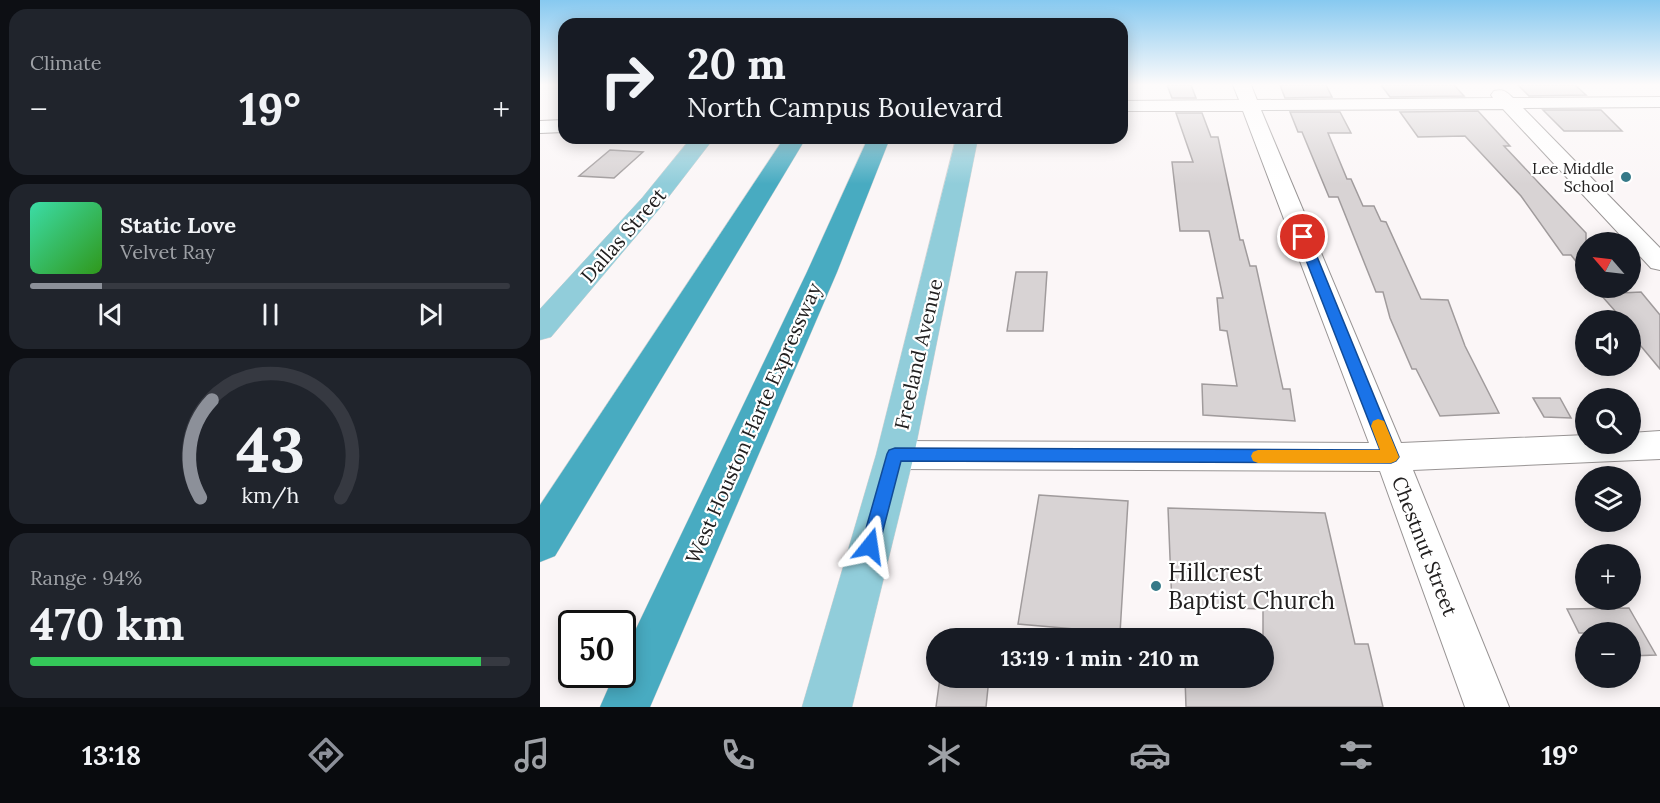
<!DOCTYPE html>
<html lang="en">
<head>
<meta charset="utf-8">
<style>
	:root { --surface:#171b24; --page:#20242c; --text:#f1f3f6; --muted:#9ea1a6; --line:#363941; --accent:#8c9099 }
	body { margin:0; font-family:Lora,serif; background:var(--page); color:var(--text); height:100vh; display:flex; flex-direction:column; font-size:22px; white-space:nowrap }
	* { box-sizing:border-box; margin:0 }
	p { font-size:20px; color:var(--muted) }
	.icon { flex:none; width:33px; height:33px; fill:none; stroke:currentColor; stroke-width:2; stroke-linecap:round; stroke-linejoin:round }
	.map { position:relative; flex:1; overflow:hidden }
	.details { display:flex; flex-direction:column; gap:9px; padding:9px; background:#0d0f14; width:540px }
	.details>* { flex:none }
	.top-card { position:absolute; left:18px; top:18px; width:570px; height:126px; border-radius:18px; box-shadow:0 3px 15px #0003; background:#171b24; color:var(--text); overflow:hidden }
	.needle { width:39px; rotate:298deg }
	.buttons { position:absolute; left:1035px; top:232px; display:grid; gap:12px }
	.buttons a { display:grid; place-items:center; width:66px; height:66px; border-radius:50%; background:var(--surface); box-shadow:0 3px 15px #0003; font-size:30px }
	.speed { position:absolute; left:18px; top:610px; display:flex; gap:12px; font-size:30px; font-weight:700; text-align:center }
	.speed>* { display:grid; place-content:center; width:78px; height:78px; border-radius:50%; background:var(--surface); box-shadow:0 3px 15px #0003; line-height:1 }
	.speed .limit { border:3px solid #111; border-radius:9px; background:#fff; color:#111 }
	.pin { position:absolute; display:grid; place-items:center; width:51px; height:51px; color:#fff; margin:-26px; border:3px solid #fff; border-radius:50%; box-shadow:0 2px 6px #0007 }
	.me { position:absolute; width:66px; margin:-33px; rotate:15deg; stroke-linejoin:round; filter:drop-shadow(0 0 4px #0008) }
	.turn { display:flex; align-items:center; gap:21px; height:126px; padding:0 30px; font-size:27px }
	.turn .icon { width:78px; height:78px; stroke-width:2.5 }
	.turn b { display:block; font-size:42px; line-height:51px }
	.big { font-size:45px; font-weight:800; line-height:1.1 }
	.details .tile { flex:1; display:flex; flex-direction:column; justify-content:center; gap:9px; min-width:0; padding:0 21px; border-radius:18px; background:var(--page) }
	.details .dial { align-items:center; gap:0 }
	.dial svg { height:156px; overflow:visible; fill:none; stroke:var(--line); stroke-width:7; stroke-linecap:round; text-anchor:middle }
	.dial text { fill:var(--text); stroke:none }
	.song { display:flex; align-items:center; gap:18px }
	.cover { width:72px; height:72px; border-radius:9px; background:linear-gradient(135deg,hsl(160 70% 55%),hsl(110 70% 35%)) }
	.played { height:6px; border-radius:3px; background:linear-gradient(90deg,var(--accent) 15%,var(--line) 15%) }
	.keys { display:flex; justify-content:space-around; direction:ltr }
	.heat { display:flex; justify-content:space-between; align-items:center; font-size:33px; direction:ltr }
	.charge { height:9px; border-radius:4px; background:linear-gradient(90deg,#34c759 94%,var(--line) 0) }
	.trip { position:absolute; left:386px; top:628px; width:348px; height:60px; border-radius:30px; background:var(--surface); box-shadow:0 3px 15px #0003; font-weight:800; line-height:60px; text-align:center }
	.menu { display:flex; height:96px; justify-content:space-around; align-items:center; background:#090b0e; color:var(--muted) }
	.menu .icon { width:42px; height:42px }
	.menu .active { color:var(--accent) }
	.menu b { font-size:27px; color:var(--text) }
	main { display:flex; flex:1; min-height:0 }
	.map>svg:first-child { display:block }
	.building { fill:#d8d3d4; stroke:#a09b9c; stroke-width:1.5 }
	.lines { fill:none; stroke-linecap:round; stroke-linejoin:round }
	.minor-casing { stroke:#989494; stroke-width:2 }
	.major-casing { stroke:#d3d2d2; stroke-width:1 }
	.highway-casing { stroke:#d3d2d2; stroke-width:1 }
	.minor { fill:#fff; fill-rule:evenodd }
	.major { fill:#91cdda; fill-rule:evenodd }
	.highway { fill:#48abc1; fill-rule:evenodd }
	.route { fill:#1a73e8; stroke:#114b97; stroke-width:1.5 }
	.slow { fill:#f59e0b }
	.poi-dot { fill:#357988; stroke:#fff; stroke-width:2 }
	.labels { text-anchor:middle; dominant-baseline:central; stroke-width:4.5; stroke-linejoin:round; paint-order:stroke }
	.far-poi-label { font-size:16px; fill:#222020; stroke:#fff; text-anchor:end }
	.street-label { font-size:20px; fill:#222020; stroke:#fff }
	.near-poi-label { font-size:24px; fill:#222020; stroke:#fff; text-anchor:start }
</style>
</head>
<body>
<main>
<section class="details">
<div class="tile"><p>Climate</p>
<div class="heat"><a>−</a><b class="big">19°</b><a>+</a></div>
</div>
<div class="tile">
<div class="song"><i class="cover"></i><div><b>Static Love</b><p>Velvet Ray</p></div></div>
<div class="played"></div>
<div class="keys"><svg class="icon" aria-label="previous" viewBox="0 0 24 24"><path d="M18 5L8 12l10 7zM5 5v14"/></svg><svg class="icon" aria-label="pause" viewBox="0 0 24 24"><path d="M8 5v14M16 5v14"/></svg><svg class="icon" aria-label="next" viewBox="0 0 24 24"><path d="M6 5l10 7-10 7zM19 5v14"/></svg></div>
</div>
<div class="tile dial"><svg viewBox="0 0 100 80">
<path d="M14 69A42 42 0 1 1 86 69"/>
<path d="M14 69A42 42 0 0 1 20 19" stroke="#8c9099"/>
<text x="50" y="56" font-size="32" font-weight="700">43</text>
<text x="50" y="72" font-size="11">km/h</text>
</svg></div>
<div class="tile"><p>Range · 94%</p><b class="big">470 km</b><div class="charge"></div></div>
</section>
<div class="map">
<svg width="1120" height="707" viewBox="0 0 1120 707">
	<rect width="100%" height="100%" fill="#fbf6f7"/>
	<!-- building -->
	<path class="building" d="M 627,85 L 651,85 L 656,98 L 632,98 Z
		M 740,85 L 786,85 L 792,97 L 745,98 Z
		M 841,85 L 914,85 L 924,96 L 850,97 Z
		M 978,85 L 1035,85 L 1046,95 L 989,96 Z
		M 1003,110 L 1061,110 L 1082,131 L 1024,131 Z
		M 938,111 L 970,146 L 964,146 L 1046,233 L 1046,274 L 1031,255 L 1023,255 L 981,196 L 925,136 L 878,137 L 860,112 Z
		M 750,112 L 800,112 L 811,133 L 788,133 L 807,179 L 811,179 L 823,206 L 834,206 L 841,221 L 846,222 L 881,299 L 908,300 L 925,346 L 959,413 L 900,416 L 876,369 L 872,369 L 850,318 L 843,292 L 836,292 L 798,197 L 789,197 L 762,132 L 758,132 Z
		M 636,113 L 662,113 L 671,137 L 678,137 L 700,240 L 703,240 L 710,266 L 716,266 L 743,389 L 750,389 L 755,421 L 663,415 L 662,384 L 697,386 L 687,331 L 680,330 L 677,298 L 683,298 L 669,231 L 640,231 L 632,162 L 653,162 Z
		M 70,150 L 103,152 L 74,178 L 39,176 Z
		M 476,272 L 507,272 L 503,331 L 467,331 Z
		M 1101,292 L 1120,315 L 1120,369 L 1090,333 L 1090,321 L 1084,321 L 1060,294 Z
		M 993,398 L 1020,398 L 1031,418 L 1004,417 Z
		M 499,495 L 588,501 L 580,633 L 478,624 Z
		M 628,508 L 785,513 L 815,644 L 828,644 L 843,707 L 646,707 L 645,678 L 723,678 L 723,609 L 632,606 Z
		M 1089,608 L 1116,655 L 1090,656 L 1090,633 L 1039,633 L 1027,609 Z
		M 400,678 L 449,678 L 446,707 L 396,707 Z"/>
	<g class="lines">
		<!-- minor casing -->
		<g class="minor-casing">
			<path id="minor" d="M 693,85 L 711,85 L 717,100 L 953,98 L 951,95 L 954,91 C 963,89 966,91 973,98 L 1120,97 L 1120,107 L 983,108 L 1120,248 L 1120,270 L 1111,268 L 963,109 L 721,110 L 861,443 L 1046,435 L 1046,444 L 1090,444 L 1090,433 L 1120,431 L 1120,459 L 873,470 L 969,707 L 925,707 L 840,471 L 355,469 L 343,465 L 339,455 L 343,445 L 355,441 L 829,443 L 703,111 L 582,111 L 582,101 L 699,100 Z
				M 24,120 L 24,132 L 0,133 L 0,121 Z"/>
		</g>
		<!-- major casing -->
		<g class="major-casing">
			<path id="major" d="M 151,138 L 174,138 L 120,208 L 11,337 L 0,340 L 0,309 L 102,198 Z
				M 416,138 L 438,138 L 374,455 L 312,707 L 262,707 L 336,455 Z"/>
		</g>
		<!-- highway casing -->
		<g class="highway-casing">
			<path id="highway" d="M 244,138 L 266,138 L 15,556 L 0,562 L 0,505 Z
				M 328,138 L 350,138 L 297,272 L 110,707 L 60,707 L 74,675 L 82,675 L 82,658 L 267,272 Z"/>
		</g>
		<!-- minor -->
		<use href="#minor" class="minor"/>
		<!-- major -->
		<use href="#major" class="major"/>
		<!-- highway -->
		<use href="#highway" class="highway"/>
	</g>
	<!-- sky -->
	<linearGradient id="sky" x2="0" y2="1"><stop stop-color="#87c9f0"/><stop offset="0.46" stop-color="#fdfbfb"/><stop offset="1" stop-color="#fdfbfb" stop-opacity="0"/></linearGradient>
	<rect width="1120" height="184" fill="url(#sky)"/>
	<!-- route -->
	<path class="route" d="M 763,233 L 769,237 L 859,457 L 856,461 L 851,463 L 361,461 L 339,546 L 336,552 L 330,555 L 324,552 L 321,546 L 347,454 L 349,450 L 355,448 L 840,450 L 757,237 Z"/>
	<!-- slow -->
	<path class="slow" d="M 838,419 L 844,421 L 859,457 L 856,461 L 851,463 L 718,463 L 713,461 L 711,456 L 713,452 L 718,450 L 840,450 L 831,426 L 833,421 Z"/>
	<!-- markers -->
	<g class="poi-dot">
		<circle cx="1086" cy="177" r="6"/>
		<circle cx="616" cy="586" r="6"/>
	</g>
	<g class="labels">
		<!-- far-poi labels -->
		<g class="far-poi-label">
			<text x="1074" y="168">Lee Middle<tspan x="1074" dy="18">School</tspan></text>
		</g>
		<!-- street labels -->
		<g class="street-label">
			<text transform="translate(83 235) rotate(-49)">Dallas Street</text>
			<text transform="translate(378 354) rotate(-77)">Freeland Avenue</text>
			<text transform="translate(213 423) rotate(-66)">West Houston Harte Expressway</text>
			<text transform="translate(885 546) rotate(69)">Chestnut Street</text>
		</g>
		<!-- near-poi labels -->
		<g class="near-poi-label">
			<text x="628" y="572">Hillcrest<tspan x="628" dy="28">Baptist Church</tspan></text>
		</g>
	</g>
</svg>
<div class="buttons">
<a><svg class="needle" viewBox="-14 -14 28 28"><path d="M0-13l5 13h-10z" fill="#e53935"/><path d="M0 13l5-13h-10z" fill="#9ea1a6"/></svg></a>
<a><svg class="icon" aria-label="sound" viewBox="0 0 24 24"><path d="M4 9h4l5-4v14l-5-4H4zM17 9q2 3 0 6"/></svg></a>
<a><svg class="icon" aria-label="search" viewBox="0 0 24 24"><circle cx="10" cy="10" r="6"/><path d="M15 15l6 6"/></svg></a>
<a><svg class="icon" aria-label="layers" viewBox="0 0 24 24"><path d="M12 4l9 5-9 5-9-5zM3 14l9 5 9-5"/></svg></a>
<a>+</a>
<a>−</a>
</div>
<div class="speed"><div class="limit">50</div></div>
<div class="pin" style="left:763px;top:237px;background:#d93025"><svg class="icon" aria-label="arrive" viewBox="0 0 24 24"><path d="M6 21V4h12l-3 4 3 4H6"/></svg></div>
<svg class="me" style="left:330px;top:546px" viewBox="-20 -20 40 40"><path d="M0-17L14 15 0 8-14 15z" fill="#1a73e8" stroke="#fff" stroke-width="4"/></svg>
<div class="trip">13:19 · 1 min · 210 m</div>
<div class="top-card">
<div class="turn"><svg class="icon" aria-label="right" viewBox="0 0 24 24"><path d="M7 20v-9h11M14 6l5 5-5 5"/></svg><div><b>20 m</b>North Campus Boulevard</div></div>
</div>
</div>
</main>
<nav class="menu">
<b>13:18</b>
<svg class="icon active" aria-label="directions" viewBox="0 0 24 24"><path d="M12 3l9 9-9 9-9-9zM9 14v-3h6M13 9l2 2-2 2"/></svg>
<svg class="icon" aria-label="music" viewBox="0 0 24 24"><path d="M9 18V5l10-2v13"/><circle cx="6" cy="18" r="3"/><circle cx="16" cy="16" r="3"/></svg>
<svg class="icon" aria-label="phone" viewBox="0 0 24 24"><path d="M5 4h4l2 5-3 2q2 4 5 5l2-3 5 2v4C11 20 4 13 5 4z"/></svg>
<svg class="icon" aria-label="climate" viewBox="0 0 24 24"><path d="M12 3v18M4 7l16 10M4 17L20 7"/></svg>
<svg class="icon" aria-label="car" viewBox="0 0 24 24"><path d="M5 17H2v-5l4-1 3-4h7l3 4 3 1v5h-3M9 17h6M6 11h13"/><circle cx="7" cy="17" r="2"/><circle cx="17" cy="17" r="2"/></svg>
<svg class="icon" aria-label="filters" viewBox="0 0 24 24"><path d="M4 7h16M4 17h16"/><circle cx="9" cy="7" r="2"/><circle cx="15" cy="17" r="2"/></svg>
<b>19°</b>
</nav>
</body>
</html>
